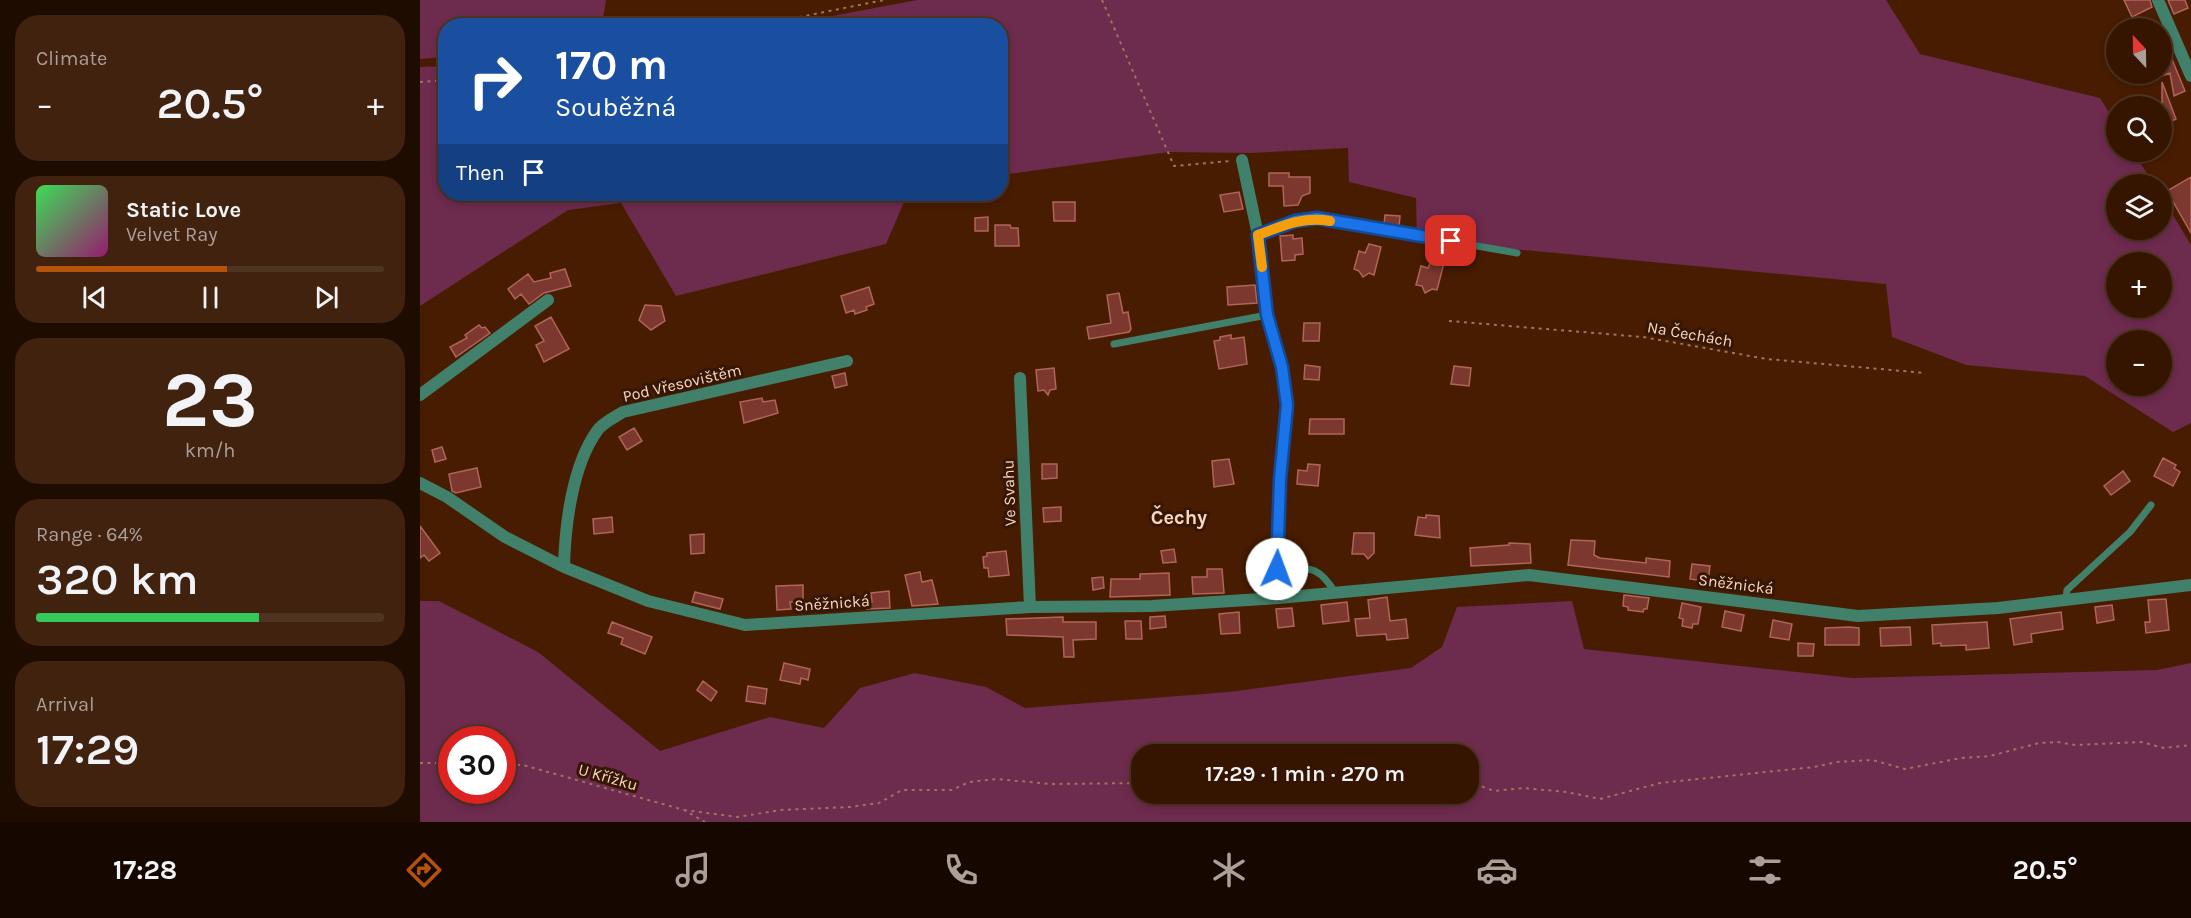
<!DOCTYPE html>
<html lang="en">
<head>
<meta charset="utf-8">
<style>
	:root { --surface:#361500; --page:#41220f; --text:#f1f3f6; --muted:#aa9f99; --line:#503422; --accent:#b45309 }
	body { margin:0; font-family:Karla,sans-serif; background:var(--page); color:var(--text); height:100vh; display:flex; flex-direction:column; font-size:22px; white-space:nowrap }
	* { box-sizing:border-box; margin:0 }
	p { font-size:20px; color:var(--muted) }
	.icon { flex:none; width:33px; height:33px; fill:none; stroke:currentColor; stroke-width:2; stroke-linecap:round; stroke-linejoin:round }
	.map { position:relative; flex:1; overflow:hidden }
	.side { display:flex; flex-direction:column; gap:15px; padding:15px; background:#1e0c00; width:420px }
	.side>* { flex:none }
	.guide { position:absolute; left:18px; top:18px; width:570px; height:183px; border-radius:24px; box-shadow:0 3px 9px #0003,0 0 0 2px var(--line); background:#1a4fa0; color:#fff; overflow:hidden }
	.needle { width:39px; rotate:338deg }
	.buttons { position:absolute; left:1686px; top:18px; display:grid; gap:12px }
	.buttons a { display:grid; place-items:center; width:66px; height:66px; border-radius:50%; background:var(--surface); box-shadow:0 3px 9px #0003,0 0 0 2px var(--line); font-size:30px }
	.speed { position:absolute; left:18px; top:726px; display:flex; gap:12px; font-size:30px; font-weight:700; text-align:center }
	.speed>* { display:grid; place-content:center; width:78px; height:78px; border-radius:50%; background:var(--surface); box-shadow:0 3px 9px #0003,0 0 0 2px var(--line); line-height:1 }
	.speed .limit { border:9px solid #d22; background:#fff; color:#111 }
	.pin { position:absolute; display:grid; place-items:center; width:51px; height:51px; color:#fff; margin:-26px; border-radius:12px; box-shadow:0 3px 9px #0006 }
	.me { position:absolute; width:66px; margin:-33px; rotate:2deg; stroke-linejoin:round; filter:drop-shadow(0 0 4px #0008) }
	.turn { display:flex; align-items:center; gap:21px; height:126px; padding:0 18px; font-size:27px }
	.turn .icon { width:78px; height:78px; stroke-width:2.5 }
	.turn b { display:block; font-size:42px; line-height:51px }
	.then { display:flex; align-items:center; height:57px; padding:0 18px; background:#0003; gap:12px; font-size:22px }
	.big { font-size:45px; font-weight:600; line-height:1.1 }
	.side .tile { flex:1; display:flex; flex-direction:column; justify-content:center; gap:9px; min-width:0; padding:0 21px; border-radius:24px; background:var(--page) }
	.side .dial { align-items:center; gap:0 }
	.dial b { font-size:78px; line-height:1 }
	.song { display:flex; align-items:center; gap:18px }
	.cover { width:72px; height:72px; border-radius:9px; background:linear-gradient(135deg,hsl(130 70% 55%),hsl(320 70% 35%)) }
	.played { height:6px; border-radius:3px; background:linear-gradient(90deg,var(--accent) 55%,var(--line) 55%) }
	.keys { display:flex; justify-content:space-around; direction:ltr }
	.heat { display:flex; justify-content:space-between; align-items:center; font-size:33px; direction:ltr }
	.charge { height:9px; border-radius:4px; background:linear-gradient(90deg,#34c759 64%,var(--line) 0) }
	.trip { position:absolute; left:711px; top:744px; width:348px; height:60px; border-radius:24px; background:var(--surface); box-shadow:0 3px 9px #0003,0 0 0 2px var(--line); font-weight:600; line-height:60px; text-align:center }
	.menu { display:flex; height:96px; justify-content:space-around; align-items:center; background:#160800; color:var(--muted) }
	.menu .icon { width:42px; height:42px }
	.menu .on { color:var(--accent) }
	.menu b { font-size:27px; color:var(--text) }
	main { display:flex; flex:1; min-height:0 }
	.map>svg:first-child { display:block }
	.green { fill:#6d2b4e; fill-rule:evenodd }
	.building { fill:#7c382e; stroke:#af6559; stroke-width:1.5 }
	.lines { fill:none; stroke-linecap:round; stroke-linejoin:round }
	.path { stroke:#9d745d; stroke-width:2; stroke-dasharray:3 4.5; stroke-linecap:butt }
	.service { stroke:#41806b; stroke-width:7 }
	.minor { stroke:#41806b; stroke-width:12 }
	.route-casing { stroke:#114b97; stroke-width:15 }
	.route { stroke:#1a73e8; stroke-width:10 }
	.slow { stroke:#f59e0b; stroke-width:10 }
	.labels { text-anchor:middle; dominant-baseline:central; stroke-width:6; stroke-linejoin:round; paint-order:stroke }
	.street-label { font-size:16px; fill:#fad5c2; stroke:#361704 }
	.quarter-label { font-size:20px; font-weight:bold; fill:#fad5c2; stroke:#361704 }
</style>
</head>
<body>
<main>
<section class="side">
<div class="tile"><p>Climate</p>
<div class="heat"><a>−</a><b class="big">20.5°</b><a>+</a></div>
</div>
<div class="tile">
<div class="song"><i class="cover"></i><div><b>Static Love</b><p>Velvet Ray</p></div></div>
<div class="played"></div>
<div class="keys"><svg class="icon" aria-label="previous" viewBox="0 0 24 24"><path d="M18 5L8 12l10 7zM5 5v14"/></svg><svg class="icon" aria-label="pause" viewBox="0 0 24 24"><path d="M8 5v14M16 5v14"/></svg><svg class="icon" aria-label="next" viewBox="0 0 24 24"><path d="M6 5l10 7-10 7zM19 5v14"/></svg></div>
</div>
<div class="tile dial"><b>23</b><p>km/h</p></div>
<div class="tile"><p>Range · 64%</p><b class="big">320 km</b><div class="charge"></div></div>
<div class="tile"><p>Arrival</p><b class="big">17:29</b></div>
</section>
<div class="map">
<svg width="1771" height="822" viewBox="0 0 1771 822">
	<rect width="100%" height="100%" fill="#481c00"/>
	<!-- green -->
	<path class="green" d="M 0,0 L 186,0 L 182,25 L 26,26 L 25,57 L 0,59 Z
		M 497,0 L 1466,0 L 1500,54 L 1680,98 L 1696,124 L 1696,152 L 1713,152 L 1734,184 L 1696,184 L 1696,230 L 1742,230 L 1742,197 L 1771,245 L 1771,423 L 1753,432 L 1665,376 L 1546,365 L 1472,337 L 1466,284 L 997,240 L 996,198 L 929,182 L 928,148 L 830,153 L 749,152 L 581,175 L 580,26 L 360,26 ZM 1696,262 L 1742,262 L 1742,308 L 1696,308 ZM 1696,340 L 1742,340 L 1742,386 L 1696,386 Z
		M 25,66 L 26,194 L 491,194 L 487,195 L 466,244 L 256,296 L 201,203 L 148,210 L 0,306 L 0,67 Z
		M 0,601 L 19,601 L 118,652 L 240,751 L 350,717 L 404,728 L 440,688 L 495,673 L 566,687 L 605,708 L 809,692 L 991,668 L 1022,647 L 1037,607 L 1152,601 L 1164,649 L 1433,678 L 1737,670 L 1771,663 L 1771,822 L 0,822 ZM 32,740 L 82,740 L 82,790 L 32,790 ZM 722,754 L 1048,754 L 1048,794 L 722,794 Z"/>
	<!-- building -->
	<path class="building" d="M 1704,0 L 1730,0 L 1732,7 L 1712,17 Z
		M 1748,0 L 1765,0 L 1768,8 L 1754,14 Z
		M 1742,35 L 1765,91 L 1754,96 L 1750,73 L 1742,76 Z
		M 1742,82 L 1756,119 L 1742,125 Z
		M 849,173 L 869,173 L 869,177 L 890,177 L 890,193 L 882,196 L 878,205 L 864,206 L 863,186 L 849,186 Z
		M 1771,177 L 1771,233 L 1747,191 Z
		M 819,192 L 823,209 L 804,212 L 800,195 Z
		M 633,202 L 655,202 L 655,221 L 634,221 Z
		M 965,215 L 980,216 L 979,227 L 964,224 Z
		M 568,217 L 568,231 L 555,231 L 555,218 Z
		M 575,225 L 590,225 L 591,228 L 598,228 L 599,246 L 575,246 Z
		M 873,235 L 873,239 L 882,238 L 883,254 L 875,255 L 875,260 L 862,261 L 860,236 Z
		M 949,244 L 961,247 L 954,275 L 949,273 L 943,277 L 939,271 L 934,269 L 939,251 L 945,253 Z
		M 1012,259 L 1024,263 L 1017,290 L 1012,289 L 1005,293 L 1002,286 L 996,285 L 1001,266 L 1008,268 Z
		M 145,269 L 151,286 L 124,293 L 109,304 L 101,294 L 95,299 L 88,289 L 108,274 L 114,282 L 131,278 L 130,273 Z
		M 835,285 L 837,303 L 808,305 L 807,287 Z
		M 449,287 L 454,304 L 446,307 L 447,310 L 435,314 L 434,310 L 426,313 L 421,296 Z
		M 699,293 L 703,313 L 708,312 L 711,329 L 709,332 L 669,339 L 667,327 L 691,323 L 687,295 Z
		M 225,305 L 241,306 L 245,321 L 231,330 L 219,320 Z
		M 131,317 L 149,349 L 124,362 L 116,345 L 124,341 L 115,326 Z
		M 884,323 L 900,323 L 899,341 L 883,341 Z
		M 59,325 L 62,328 L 65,327 L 70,333 L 36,357 L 30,347 L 47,338 L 45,335 Z
		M 811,335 L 811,339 L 824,337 L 827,364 L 799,369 L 794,341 L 800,340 L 800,337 Z
		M 885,365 L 900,367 L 899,380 L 884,379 Z
		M 1034,366 L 1051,368 L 1049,386 L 1031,384 Z
		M 634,368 L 636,389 L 630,390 L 628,395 L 624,390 L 618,391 L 616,370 Z
		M 425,373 L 427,385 L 415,388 L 412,376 Z
		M 342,398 L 343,402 L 355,400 L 358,413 L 324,423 L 320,402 Z
		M 890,419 L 924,419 L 924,434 L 889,434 Z
		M 214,428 L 222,441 L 207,450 L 199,437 Z
		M 22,447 L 26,459 L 15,462 L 12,450 Z
		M 1743,458 L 1756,465 L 1754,468 L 1760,472 L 1753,486 L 1734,476 Z
		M 809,459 L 814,484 L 794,487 L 792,461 Z
		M 622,464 L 637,464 L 637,478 L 622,479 Z
		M 888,464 L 900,465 L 898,486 L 877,484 L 878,470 L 887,471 Z
		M 57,468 L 61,487 L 36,493 L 32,491 L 29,474 Z
		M 1703,471 L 1710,481 L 1691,495 L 1684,486 Z
		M 641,507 L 641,521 L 624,522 L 623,508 Z
		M 1006,515 L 1019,516 L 1020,538 L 995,535 L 998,517 L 1006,518 Z
		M 192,517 L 193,532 L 174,534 L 173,519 Z
		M 0,526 L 20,553 L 9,561 L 4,555 L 0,558 Z
		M 934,533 L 954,533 L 954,553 L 948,559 L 944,554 L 932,554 Z
		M 284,534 L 284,553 L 271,554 L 270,535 Z
		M 1151,540 L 1175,541 L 1174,555 L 1180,558 L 1226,563 L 1226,558 L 1250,561 L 1249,577 L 1148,565 Z
		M 1089,543 L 1110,544 L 1111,563 L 1051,566 L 1050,548 L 1089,545 Z
		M 754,549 L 756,562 L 743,563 L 741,551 Z
		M 586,551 L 589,575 L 569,577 L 568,568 L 564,568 L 563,557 L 567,556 L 567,553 Z
		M 1272,564 L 1290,566 L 1288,582 L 1270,579 Z
		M 787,569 L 802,569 L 804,593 L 773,594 L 772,577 L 787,577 Z
		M 500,572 L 502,582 L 512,580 L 518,604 L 492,606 L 485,575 Z
		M 749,573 L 750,595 L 690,597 L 691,579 L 720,579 L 720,574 Z
		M 683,577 L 684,588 L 673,590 L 672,578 Z
		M 383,585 L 383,602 L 370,602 L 371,609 L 357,610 L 356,586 Z
		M 469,591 L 470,608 L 447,609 L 447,602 L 452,602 L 451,593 Z
		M 275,592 L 303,599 L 300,609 L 272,602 Z
		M 1204,595 L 1229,598 L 1227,609 L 1224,609 L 1223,612 L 1208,610 L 1208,607 L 1203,606 Z
		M 967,597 L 970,621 L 986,619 L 988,638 L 967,640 L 966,634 L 937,636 L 935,619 L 950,618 L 948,600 Z
		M 1746,599 L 1749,630 L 1726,633 L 1725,622 L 1730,622 L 1728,600 Z
		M 927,602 L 929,621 L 903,624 L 901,605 Z
		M 1262,603 L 1281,607 L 1278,624 L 1273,624 L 1272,628 L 1262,626 L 1263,619 L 1259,618 Z
		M 1692,605 L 1694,620 L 1677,623 L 1675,607 Z
		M 872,608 L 874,626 L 858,628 L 856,609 Z
		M 1305,611 L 1324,615 L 1321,631 L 1302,627 Z
		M 819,612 L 820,633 L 801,634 L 799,614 Z
		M 1641,612 L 1643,629 L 1611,634 L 1612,642 L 1594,645 L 1590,619 Z
		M 745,616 L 746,627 L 730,629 L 730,617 Z
		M 643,617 L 643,622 L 676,622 L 676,639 L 653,640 L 654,657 L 644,657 L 643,637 L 587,635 L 586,619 Z
		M 1353,620 L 1372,624 L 1369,640 L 1350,637 Z
		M 705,621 L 721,621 L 722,639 L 706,639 Z
		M 192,622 L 232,637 L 225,654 L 201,644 L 203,638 L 188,633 Z
		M 1567,622 L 1569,648 L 1546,650 L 1546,645 L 1521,646 L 1521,643 L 1513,644 L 1512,625 Z
		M 1429,627 L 1439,628 L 1439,645 L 1405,645 L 1405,628 Z
		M 1490,627 L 1491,645 L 1461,646 L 1460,628 Z
		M 1378,643 L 1394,644 L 1393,656 L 1378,656 Z
		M 364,663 L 390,669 L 388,680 L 381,678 L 380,684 L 360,680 Z
		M 283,681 L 297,692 L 291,701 L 277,690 Z
		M 328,686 L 347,689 L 345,704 L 326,701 Z"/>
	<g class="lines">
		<!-- path -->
		<path class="path" d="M 682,0 L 754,166 L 810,161
			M 335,26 L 464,0
			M 0,82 L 26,80
			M 1029,321 L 1223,337 L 1347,359 L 1505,373
			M 0,763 L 32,763
			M 82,765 L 103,765 L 264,810 L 285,822
			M 1048,781 L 1074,791 L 1103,788 L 1147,792 L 1180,799 L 1240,783 L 1394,767 L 1417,762 L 1452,760 L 1485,769 L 1541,758 L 1570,756 L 1619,743 L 1638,742 L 1655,745 L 1721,742 L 1744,748 L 1771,745
			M 264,810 L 318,817 L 360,810 L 430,807 L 459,803 L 482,790 L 532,790 L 549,782 L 577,779 L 631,784 L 722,783"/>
		<!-- service -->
		<path class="service" d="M 838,235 L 875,221 L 897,218 L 1097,253
			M 694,344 L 847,315
			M 857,569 C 889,568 898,564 916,594
			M 1646,599 L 1647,590 L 1710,532 L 1731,505"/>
		<!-- minor -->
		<path class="minor" d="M 1738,0 L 1771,76
			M 822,160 L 838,235 L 847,315 L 862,367 L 867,405 L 860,479 L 858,598
			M 600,378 L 610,607
			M 0,395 L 128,300
			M 0,483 L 27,497 L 85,537 L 144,567 L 228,601 L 325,625 L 610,607 L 732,606 L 858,598 L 1109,575 L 1438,616 L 1578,608 L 1771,585
			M 144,567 C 145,526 152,466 177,431 C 182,423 195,417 203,412 L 427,361"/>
	</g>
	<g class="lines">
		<!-- route casing -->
		<g class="route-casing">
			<path id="route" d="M 857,569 L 860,479 L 867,405 L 862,367 L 847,315 L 838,235 L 875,221 L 897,218 L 1031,241"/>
		</g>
		<!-- route -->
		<use href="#route" class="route"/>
		<!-- slow -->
		<path class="slow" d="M 842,267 L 838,235 C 862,226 884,216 910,221"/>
	</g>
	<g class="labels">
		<!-- street labels -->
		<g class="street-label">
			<text transform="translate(1270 334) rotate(10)">Na Čechách</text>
			<text transform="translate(262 383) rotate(-13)">Pod Vřesovištěm</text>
			<text transform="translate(589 493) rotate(-92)">Ve Svahu</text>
			<text transform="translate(1316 584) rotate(7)">Sněžnická</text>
			<text transform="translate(412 603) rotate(-4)">Sněžnická</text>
			<text transform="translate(188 777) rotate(16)">U Křížku</text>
		</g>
		<!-- quarter labels -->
		<g class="quarter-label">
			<text x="759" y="517">Čechy</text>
		</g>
	</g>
</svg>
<div class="buttons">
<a><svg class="needle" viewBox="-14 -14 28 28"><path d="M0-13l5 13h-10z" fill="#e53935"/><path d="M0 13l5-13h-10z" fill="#aa9f99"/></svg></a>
<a><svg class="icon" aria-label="search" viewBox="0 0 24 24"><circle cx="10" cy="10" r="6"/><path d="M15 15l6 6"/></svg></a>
<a><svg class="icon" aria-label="layers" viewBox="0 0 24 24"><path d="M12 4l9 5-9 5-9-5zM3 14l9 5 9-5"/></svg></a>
<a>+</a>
<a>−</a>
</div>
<div class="speed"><div class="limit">30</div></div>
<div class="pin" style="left:1031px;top:241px;background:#d93025"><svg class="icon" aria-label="arrive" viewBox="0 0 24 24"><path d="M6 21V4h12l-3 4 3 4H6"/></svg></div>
<svg class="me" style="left:857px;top:569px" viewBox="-20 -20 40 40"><circle r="19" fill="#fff"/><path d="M0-13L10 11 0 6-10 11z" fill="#1a73e8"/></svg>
<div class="trip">17:29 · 1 min · 270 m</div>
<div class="guide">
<div class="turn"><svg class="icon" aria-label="right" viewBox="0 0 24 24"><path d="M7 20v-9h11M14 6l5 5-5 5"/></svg><div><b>170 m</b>Souběžná</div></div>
<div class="then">Then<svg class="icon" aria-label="arrive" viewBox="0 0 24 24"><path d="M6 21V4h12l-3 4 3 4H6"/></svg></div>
</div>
</div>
</main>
<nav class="menu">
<b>17:28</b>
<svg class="icon on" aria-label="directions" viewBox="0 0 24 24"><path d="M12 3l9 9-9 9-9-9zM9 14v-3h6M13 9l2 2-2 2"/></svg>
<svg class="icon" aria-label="music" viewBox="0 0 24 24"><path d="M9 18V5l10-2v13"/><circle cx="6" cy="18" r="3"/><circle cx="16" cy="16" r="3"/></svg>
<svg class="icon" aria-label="phone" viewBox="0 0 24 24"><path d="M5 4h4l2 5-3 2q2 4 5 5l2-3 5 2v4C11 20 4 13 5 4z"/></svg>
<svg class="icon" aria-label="climate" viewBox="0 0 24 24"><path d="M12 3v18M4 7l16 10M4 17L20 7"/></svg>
<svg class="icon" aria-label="car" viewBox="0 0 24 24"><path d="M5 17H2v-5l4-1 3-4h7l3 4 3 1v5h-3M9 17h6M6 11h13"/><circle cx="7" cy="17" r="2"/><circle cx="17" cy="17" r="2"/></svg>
<svg class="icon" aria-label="filters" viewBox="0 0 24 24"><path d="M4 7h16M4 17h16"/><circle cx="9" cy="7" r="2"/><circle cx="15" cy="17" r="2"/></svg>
<b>20.5°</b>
</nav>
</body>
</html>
